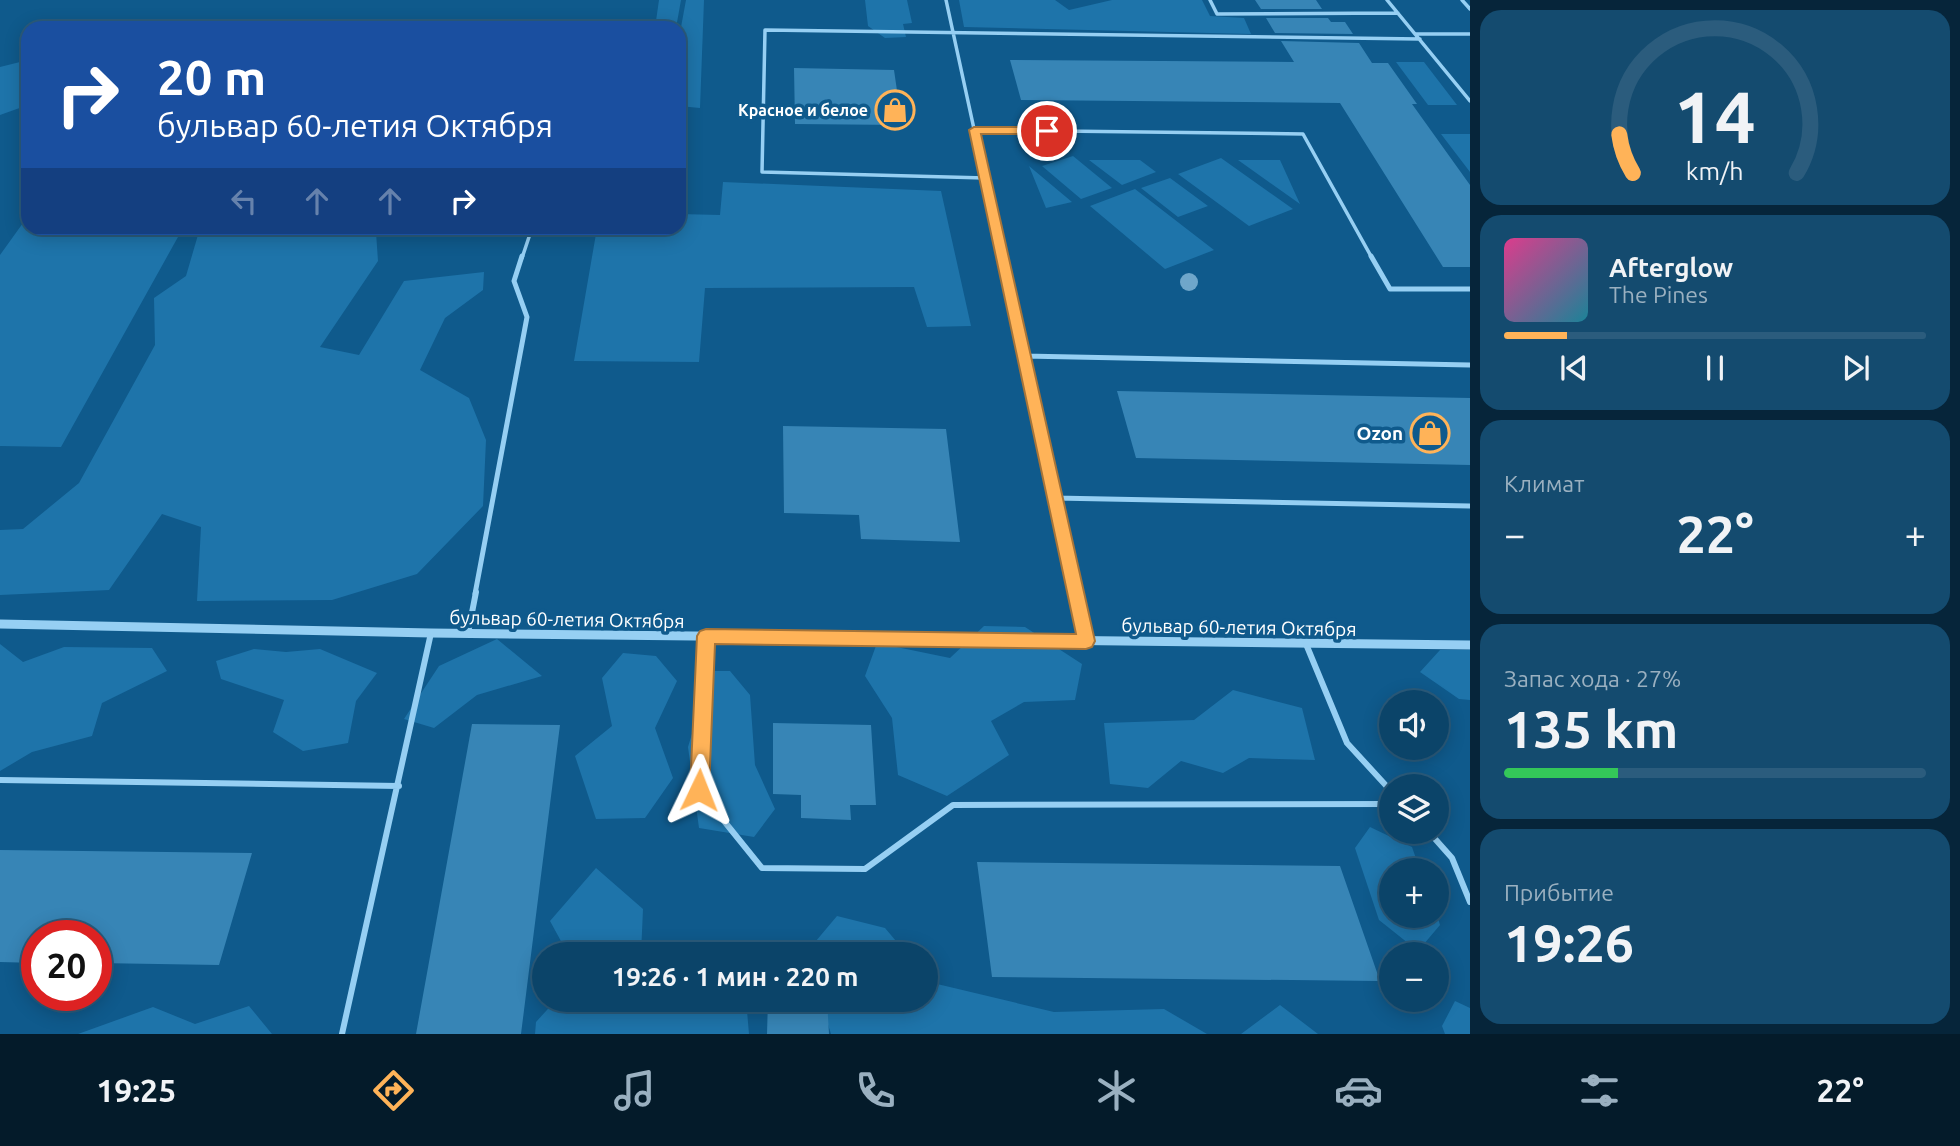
<!DOCTYPE html>
<html lang="ru">
<head>
<meta charset="utf-8">
<style>
	:root { --surface:#0b4469; --page:#144b6f; --text:#f1f3f6; --muted:#9ab0c0; --line:#2b5c7d; --accent:#ffb358 }
	body { margin:0; font-family:Ubuntu,sans-serif; background:var(--page); color:var(--text); height:100vh; display:flex; flex-direction:column; font-size:26px; white-space:nowrap }
	* { box-sizing:border-box; margin:0 }
	p { font-size:23px; color:var(--muted) }
	.icon { flex:none; width:38px; height:38px; fill:none; stroke:currentColor; stroke-width:2; stroke-linecap:round; stroke-linejoin:round }
	.map { position:relative; flex:1; overflow:hidden }
	.panel { display:flex; flex-direction:column; gap:10px; padding:10px; background:#06253a; width:490px }
	.panel>* { flex:none }
	.banner { position:absolute; left:21px; top:21px; width:665px; height:214px; border-radius:21px; box-shadow:0 4px 18px #0003,0 0 0 2px var(--line); background:#1a4fa0; color:#fff; overflow:hidden }
	.tools { position:absolute; left:1379px; top:690px; display:grid; gap:14px }
	.tools a { display:grid; place-items:center; width:70px; height:70px; border-radius:50%; background:var(--surface); box-shadow:0 4px 18px #0003,0 0 0 2px var(--line); font-size:35px }
	.speed { position:absolute; left:21px; top:920px; display:flex; gap:14px; font-size:35px; font-weight:700; text-align:center }
	.speed>* { display:grid; place-content:center; width:91px; height:91px; border-radius:50%; background:var(--surface); box-shadow:0 4px 18px #0003,0 0 0 2px var(--line); line-height:1 }
	.speed .limit { border:10px solid #d22; background:#fff; color:#111 }
	.pin { position:absolute; display:grid; place-items:center; width:60px; height:60px; color:#fff; margin:-30px; border:4px solid #fff; border-radius:50%; box-shadow:0 2px 7px #0007 }
	.me { position:absolute; width:77px; margin:-38px; rotate:2deg; stroke-linejoin:round; filter:drop-shadow(0 0 5px #0008) }
	.turn { display:flex; align-items:center; gap:24px; height:147px; padding:0 21px; font-size:32px }
	.turn .icon { width:91px; height:91px; stroke-width:2.5 }
	.turn b { display:block; font-size:49px; line-height:60px }
	.lanes { display:flex; align-items:center; height:66px; padding:0 21px; background:#0003; justify-content:center; gap:35px; direction:ltr }
	.lanes .off { opacity:.35 }
	.big { font-size:52px; font-weight:600; line-height:1.1 }
	.panel .widget { flex:1; display:flex; flex-direction:column; justify-content:center; gap:10px; min-width:0; padding:0 24px; border-radius:21px; background:var(--page) }
	.panel .dial { align-items:center; gap:0 }
	.dial svg { height:182px; overflow:visible; fill:none; stroke:var(--line); stroke-width:7; stroke-linecap:round; text-anchor:middle }
	.dial text { fill:var(--text); stroke:none }
	.song { display:flex; align-items:center; gap:21px }
	.cover { width:84px; height:84px; border-radius:10px; background:linear-gradient(135deg,hsl(330 70% 55%),hsl(190 70% 35%)) }
	.played { height:7px; border-radius:4px; background:linear-gradient(90deg,var(--accent) 15%,var(--line) 15%) }
	.keys { display:flex; justify-content:space-around; direction:ltr }
	.heat { display:flex; justify-content:space-between; align-items:center; font-size:38px; direction:ltr }
	.charge { height:10px; border-radius:5px; background:linear-gradient(90deg,#34c759 27%,var(--line) 0) }
	.trip { position:absolute; left:532px; top:942px; width:406px; height:70px; border-radius:35px; background:var(--surface); box-shadow:0 4px 18px #0003,0 0 0 2px var(--line); font-weight:600; line-height:70px; text-align:center }
	.tab-bar { display:flex; height:112px; justify-content:space-around; align-items:center; background:#041b2a; color:var(--muted) }
	.tab-bar .icon { width:49px; height:49px }
	.tab-bar .selected { color:var(--accent) }
	.tab-bar b { font-size:32px; color:var(--text) }
	main { display:flex; flex:1; min-height:0 }
	.map>svg:first-child { display:block }
	.green { fill:#1e74aa }
	.building { fill:#3785b6 }
	.lines { fill:none; stroke-linecap:round; stroke-linejoin:round }
	.lane-far2 { stroke:#96cff3; stroke-width:3.5 }
	.lane-far1 { stroke:#96cff3; stroke-width:5 }
	.lane { stroke:#96cff3; stroke-width:6 }
	.street { stroke:#96cff3; stroke-width:9 }
	.tree { fill:#6fa6ca }
	.route { fill:#ffb358; stroke:#a67439; stroke-width:2 }
	.labels { text-anchor:middle; dominant-baseline:central; stroke-width:7; stroke-linejoin:round; paint-order:stroke }
	.far-poi-label { font-size:16px; font-weight:bold; fill:#fff; stroke:#0f5a8c; text-anchor:end }
	.poi-label { font-size:19px; font-weight:bold; fill:#fff; stroke:#0f5a8c; text-anchor:end }
	.street-label { font-size:19px; fill:#fff; stroke:#0f5a8c }
</style>
</head>
<body>
<main>
<div class="map">
<svg width="1470" height="1034" viewBox="0 0 1470 1034">
	<rect width="100%" height="100%" fill="#0f5a8c"/>
	<!-- green -->
	<path class="green" d="M 659,0 L 681,0 L 676,28 L 655,28 Z
		M 686,0 L 704,0 L 700,108 L 679,106 L 679,38 Z
		M 865,0 L 907,0 L 912,23 L 903,24 L 906,37 L 885,38 L 868,26 Z
		M 959,0 L 1055,0 L 1069,10 L 1112,0 L 1202,0 L 1210,16 L 1244,18 L 1251,34 L 964,27 Z
		M 28,60 L 28,105 L 0,115 L 0,67 Z
		M 1396,62 L 1424,62 L 1457,105 L 1428,105 Z
		M 1441,134 L 1470,134 L 1470,172 Z
		M 1073,156 L 1112,188 L 1081,199 L 1042,166 Z
		M 1221,158 L 1293,209 L 1249,226 L 1178,174 Z
		M 1089,160 L 1140,160 L 1156,172 L 1122,185 Z
		M 1238,160 L 1280,160 L 1300,204 Z
		M 1029,166 L 1072,202 L 1046,208 Z
		M 1170,178 L 1208,206 L 1178,217 L 1141,188 Z
		M 723,182 L 941,191 L 971,326 L 927,327 L 914,287 L 705,288 L 699,362 L 574,361 L 597,228 L 679,228 L 679,214 L 720,215 Z
		M 1135,189 L 1214,250 L 1165,269 L 1090,206 Z
		M 28,216 L 28,228 L 183,228 L 61,447 L 0,446 L 0,255 Z
		M 200,228 L 320,228 L 314,236 L 376,232 L 378,261 L 320,347 L 359,355 L 404,281 L 484,272 L 483,290 L 445,318 L 420,370 L 469,398 L 486,440 L 483,506 L 417,574 L 332,600 L 197,601 L 201,527 L 162,514 L 109,590 L 0,595 L 0,530 L 23,529 L 79,483 L 155,345 L 154,298 L 186,276 Z
		M 984,626 L 1025,627 L 1082,664 L 1075,700 L 1024,702 L 991,721 L 1009,755 L 947,796 L 898,775 L 892,718 L 865,676 L 877,643 L 950,658 Z
		M 497,639 L 542,676 L 477,695 L 434,728 L 404,719 L 439,666 Z
		M 0,644 L 23,662 L 64,647 L 152,648 L 167,671 L 102,703 L 92,736 L 32,752 L 0,771 Z
		M 254,649 L 286,652 L 320,649 L 377,673 L 356,701 L 348,743 L 303,751 L 273,732 L 284,700 L 221,679 L 216,661 Z
		M 1440,650 L 1470,650 L 1470,700 L 1459,699 L 1420,672 Z
		M 623,653 L 656,656 L 677,681 L 655,728 L 673,778 L 645,818 L 596,819 L 575,756 L 612,726 L 602,678 Z
		M 711,671 L 730,671 L 750,695 L 755,765 L 775,809 L 754,837 L 699,828 L 688,747 Z
		M 1233,690 L 1302,708 L 1315,760 L 1249,758 L 1223,773 L 1181,761 L 1148,788 L 1110,784 L 1104,723 L 1194,720 Z
		M 1370,827 L 1412,847 L 1420,870 L 1391,870 L 1391,915 L 1437,915 L 1440,925 L 1418,951 L 1379,920 L 1355,848 Z
		M 596,868 L 643,909 L 641,954 L 568,954 L 550,921 Z
		M 837,916 L 885,928 L 907,954 L 805,954 Z
		M 926,975 L 933,983 L 1054,1012 L 1164,1009 L 1207,1034 L 831,1034 L 820,999 L 926,999 Z
		M 557,999 L 746,999 L 749,1034 L 535,1034 L 536,1022 Z
		M 1455,1001 L 1470,1008 L 1470,1034 L 1445,1034 L 1442,1026 Z
		M 1280,1005 L 1318,1034 L 1241,1034 Z
		M 249,1006 L 272,1034 L 78,1034 L 153,1007 L 195,1024 Z"/>
	<!-- building -->
	<path class="building" d="M 1255,0 L 1316,0 L 1322,9 L 1261,9 Z
		M 1266,18 L 1328,18 L 1331,22 L 1345,22 L 1353,34 L 1275,33 Z
		M 1281,41 L 1359,43 L 1372,63 L 1388,63 L 1417,104 L 1412,104 L 1470,185 L 1470,267 L 1443,267 L 1340,103 L 1021,100 L 1010,60 L 1294,62 Z
		M 794,68 L 894,70 L 902,125 L 795,124 Z
		M 1117,391 L 1470,398 L 1470,465 L 1136,458 Z
		M 783,426 L 946,429 L 960,542 L 861,539 L 859,515 L 784,513 Z
		M 773,723 L 871,725 L 876,805 L 850,805 L 851,820 L 801,818 L 801,795 L 773,794 Z
		M 472,724 L 560,725 L 521,1034 L 416,1034 Z
		M 0,850 L 252,853 L 219,965 L 96,963 L 96,936 L 37,936 L 37,963 L 0,962 Z
		M 977,862 L 1340,866 L 1380,981 L 992,977 Z
		M 768,999 L 827,999 L 829,1034 L 767,1034 Z"/>
	<g class="lines">
		<!-- lane-far2 -->
		<path class="lane-far2" d="M 946,0 L 1002,258
			M 1210,0 L 1217,14 L 1398,13
			M 1387,0 L 1470,101
			M 1462,0 L 1470,9
			M 1416,34 L 1470,34
			M 974,130 L 1303,134 L 1372,258
			M 985,178 L 762,172 L 765,30 L 1420,39
			M 522,258 L 532,228"/>
		<!-- lane-far1 -->
		<path class="lane-far1" d="M 1002,256 L 1076,594
			M 1371,256 L 1390,289 L 1470,289
			M 1024,356 L 1470,365
			M 1055,498 L 1470,506
			M 475,594 L 527,317 L 514,281 L 522,256"/>
		<!-- lane -->
		<path class="lane" d="M 1075,592 L 1086,641
			M 468,633 L 476,592
			M 706,637 L 699,790 L 762,868 L 865,869 L 953,805 L 1391,804
			M 1306,644 L 1347,743 L 1391,791
			M 0,780 L 399,786
			M 1428,831 L 1452,858 L 1470,902
			M 342,1034 L 431,633"/>
		<!-- street -->
		<path class="street" d="M 0,624 L 431,633 L 1470,645"/>
	</g>
	<!-- trees -->
	<circle class="tree" cx="1189" cy="282" r="9"/>
	<!-- route -->
	<path class="route" d="M 974,127 L 1047,127 L 1053,131 L 1047,134 L 981,134 L 1095,641 L 1092,647 L 1086,649 L 715,644 L 709,790 L 706,797 L 699,800 L 693,797 L 690,790 L 697,636 L 700,631 L 706,629 L 1076,634 L 969,130 Z"/>
	<!-- icons -->
	<defs>
		<g id="shop-ring" transform="scale(2.0125)"><circle r="9.5" fill="#0f5a8c" stroke="#ffb358" stroke-width="1.5"/><path d="M-5-2.5h2.3a2.7 3.5 0 0 1 5.4 0H5L5.5 6h-11ZM-1.5-2.5h3a1.5 2.3 0 0 0-3 0Z" fill="#ffb358"/></g>
	</defs>
	<g fill-rule="evenodd">
		<use href="#shop-ring" x="895" y="110"/>
		<use href="#shop-ring" x="1430" y="433"/>
	</g>
	<g class="labels">
		<!-- far-poi labels -->
		<g class="far-poi-label">
			<text x="868" y="110">Красное и белое</text>
		</g>
		<!-- poi labels -->
		<g class="poi-label">
			<text x="1403" y="433">Ozon</text>
		</g>
		<!-- street labels -->
		<g class="street-label">
			<text transform="translate(567 619) rotate(1)">бульвар 60-летия Октября</text>
			<text transform="translate(1239 627) rotate(1)">бульвар 60-летия Октября</text>
		</g>
	</g>
</svg>
<div class="tools">
<a><svg class="icon" aria-label="sound" viewBox="0 0 24 24"><path d="M4 9h4l5-4v14l-5-4H4zM17 9q2 3 0 6"/></svg></a>
<a><svg class="icon" aria-label="layers" viewBox="0 0 24 24"><path d="M12 4l9 5-9 5-9-5zM3 14l9 5 9-5"/></svg></a>
<a>+</a>
<a>−</a>
</div>
<div class="speed"><div class="limit">20</div></div>
<div class="pin" style="left:1047px;top:131px;background:#d93025"><svg class="icon" aria-label="arrive" viewBox="0 0 24 24"><path d="M6 21V4h12l-3 4 3 4H6"/></svg></div>
<svg class="me" style="left:699px;top:790px" viewBox="-20 -20 40 40"><path d="M0-17L14 15 0 8-14 15z" fill="#ffb358" stroke="#fff" stroke-width="4"/></svg>
<div class="trip">19:26 · 1 мин · 220 m</div>
<div class="banner">
<div class="turn"><svg class="icon" aria-label="right" viewBox="0 0 24 24"><path d="M7 20v-9h11M14 6l5 5-5 5"/></svg><div><b>20 m</b>бульвар 60-летия Октября</div></div>
<div class="lanes"><svg class="icon off" aria-label="left" viewBox="0 0 24 24"><path d="M17 20v-9H6M10 6l-5 5 5 5"/></svg><svg class="icon off" aria-label="ahead" viewBox="0 0 24 24"><path d="M12 20V5M6 11l6-6 6 6"/></svg><svg class="icon off" aria-label="ahead" viewBox="0 0 24 24"><path d="M12 20V5M6 11l6-6 6 6"/></svg><svg class="icon" aria-label="right" viewBox="0 0 24 24"><path d="M7 20v-9h11M14 6l5 5-5 5"/></svg></div>
</div>
</div>
<section class="panel">
<div class="widget dial"><svg viewBox="0 0 100 80">
<path d="M14 69A42 42 0 1 1 86 69"/>
<path d="M14 69A42 42 0 0 1 8 52" stroke="#ffb358"/>
<text x="50" y="56" font-size="32" font-weight="700">14</text>
<text x="50" y="72" font-size="11">km/h</text>
</svg></div>
<div class="widget">
<div class="song"><i class="cover"></i><div><b>Afterglow</b><p>The Pines</p></div></div>
<div class="played"></div>
<div class="keys"><svg class="icon" aria-label="previous" viewBox="0 0 24 24"><path d="M18 5L8 12l10 7zM5 5v14"/></svg><svg class="icon" aria-label="pause" viewBox="0 0 24 24"><path d="M8 5v14M16 5v14"/></svg><svg class="icon" aria-label="next" viewBox="0 0 24 24"><path d="M6 5l10 7-10 7zM19 5v14"/></svg></div>
</div>
<div class="widget"><p>Климат</p>
<div class="heat"><a>−</a><b class="big">22°</b><a>+</a></div>
</div>
<div class="widget"><p>Запас хода · 27%</p><b class="big">135 km</b><div class="charge"></div></div>
<div class="widget"><p>Прибытие</p><b class="big">19:26</b></div>
</section>
</main>
<nav class="tab-bar">
<b>19:25</b>
<svg class="icon selected" aria-label="directions" viewBox="0 0 24 24"><path d="M12 3l9 9-9 9-9-9zM9 14v-3h6M13 9l2 2-2 2"/></svg>
<svg class="icon" aria-label="music" viewBox="0 0 24 24"><path d="M9 18V5l10-2v13"/><circle cx="6" cy="18" r="3"/><circle cx="16" cy="16" r="3"/></svg>
<svg class="icon" aria-label="phone" viewBox="0 0 24 24"><path d="M5 4h4l2 5-3 2q2 4 5 5l2-3 5 2v4C11 20 4 13 5 4z"/></svg>
<svg class="icon" aria-label="climate" viewBox="0 0 24 24"><path d="M12 3v18M4 7l16 10M4 17L20 7"/></svg>
<svg class="icon" aria-label="car" viewBox="0 0 24 24"><path d="M5 17H2v-5l4-1 3-4h7l3 4 3 1v5h-3M9 17h6M6 11h13"/><circle cx="7" cy="17" r="2"/><circle cx="17" cy="17" r="2"/></svg>
<svg class="icon" aria-label="filters" viewBox="0 0 24 24"><path d="M4 7h16M4 17h16"/><circle cx="9" cy="7" r="2"/><circle cx="15" cy="17" r="2"/></svg>
<b>22°</b>
</nav>
</body>
</html>
